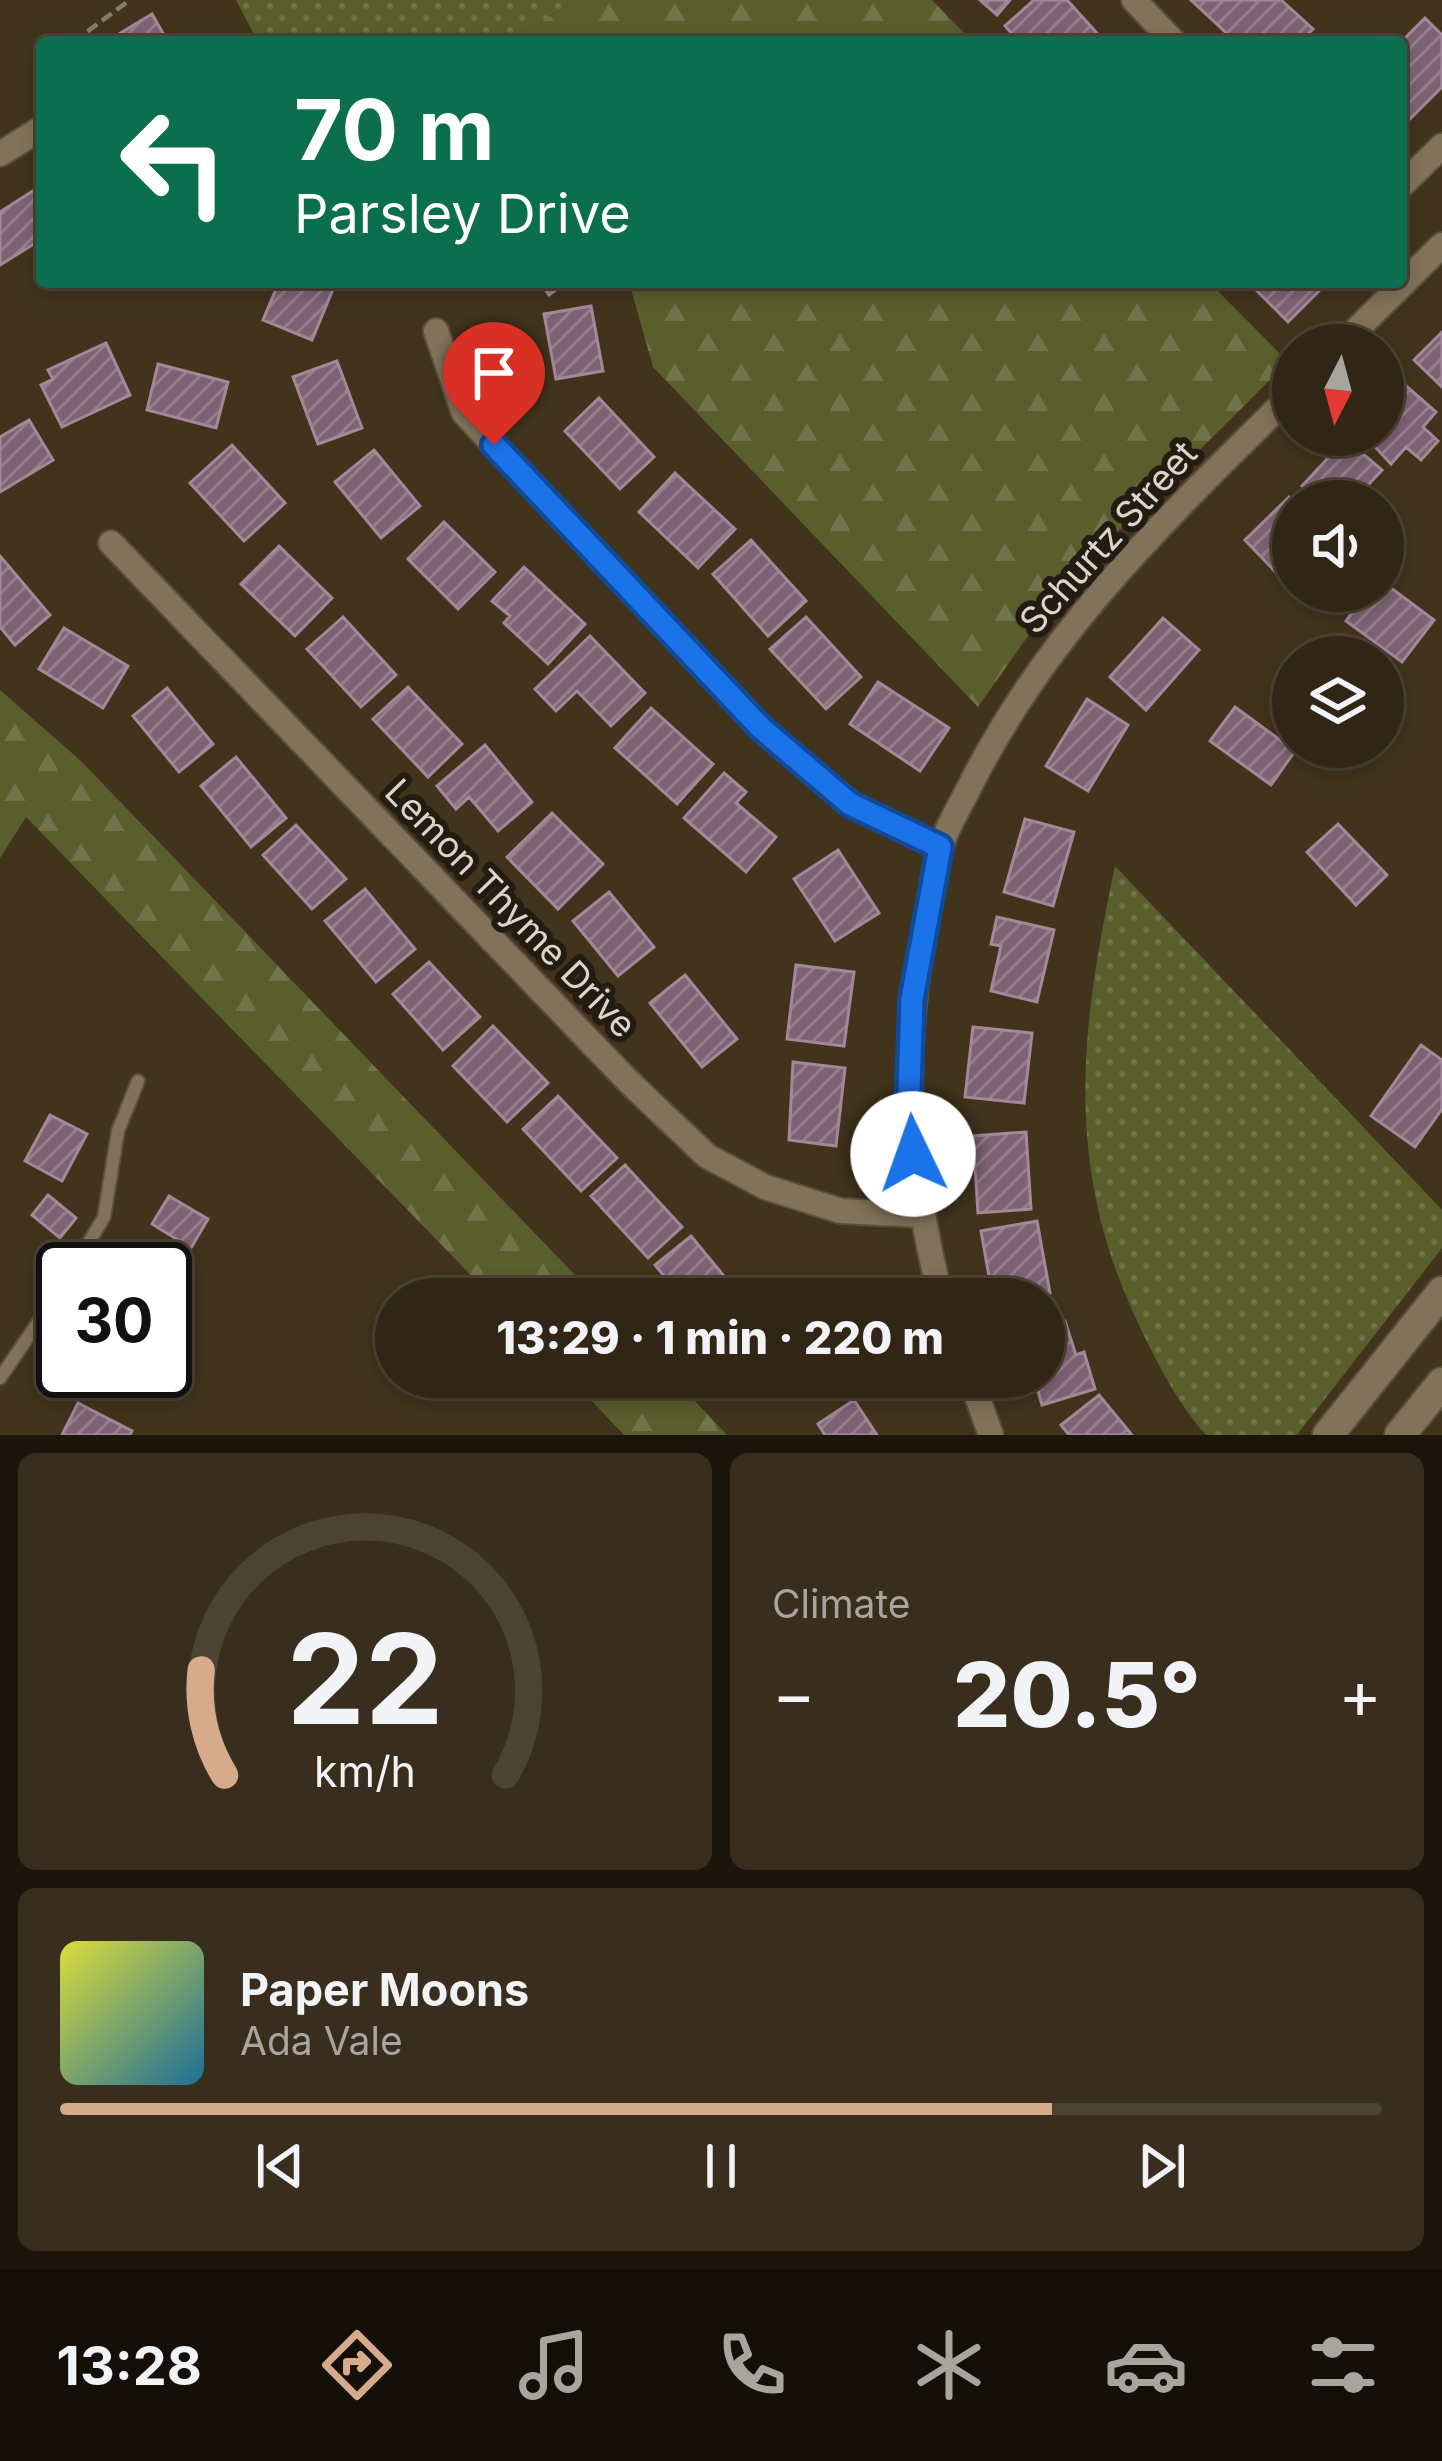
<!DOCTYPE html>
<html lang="en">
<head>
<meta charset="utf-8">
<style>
	:root { --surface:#312615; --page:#392e1e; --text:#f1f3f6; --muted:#a8a5a0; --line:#4c4334; --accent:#d6ab8b }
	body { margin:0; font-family:Inter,sans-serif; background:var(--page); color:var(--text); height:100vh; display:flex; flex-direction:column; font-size:45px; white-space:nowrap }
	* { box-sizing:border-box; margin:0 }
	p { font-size:39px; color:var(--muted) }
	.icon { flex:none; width:66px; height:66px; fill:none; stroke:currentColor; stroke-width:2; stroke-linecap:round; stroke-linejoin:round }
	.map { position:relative; height:1435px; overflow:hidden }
	.details { display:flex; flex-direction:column; gap:18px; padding:18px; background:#1b150c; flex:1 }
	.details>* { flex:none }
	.banner { position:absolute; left:36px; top:36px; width:1371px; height:252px; border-radius:12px; box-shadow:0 6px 18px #0003,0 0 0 3px var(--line); background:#0b6e4f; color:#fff; overflow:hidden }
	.needle { width:78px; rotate:186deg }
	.fabs { position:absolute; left:1272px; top:324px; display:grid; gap:24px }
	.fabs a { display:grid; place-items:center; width:132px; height:132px; border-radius:50%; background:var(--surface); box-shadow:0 6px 18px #0003,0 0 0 3px var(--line); font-size:60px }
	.speed { position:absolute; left:36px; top:1242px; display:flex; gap:24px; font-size:60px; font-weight:700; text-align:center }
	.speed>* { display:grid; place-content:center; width:156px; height:156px; border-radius:50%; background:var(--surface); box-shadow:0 6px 18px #0003,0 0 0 3px var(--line); line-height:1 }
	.speed .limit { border:6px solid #111; border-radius:18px; background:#fff; color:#111 }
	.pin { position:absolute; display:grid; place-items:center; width:102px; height:102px; color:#fff; margin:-123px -51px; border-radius:50% 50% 50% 0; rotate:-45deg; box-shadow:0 0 12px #0007 }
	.pin .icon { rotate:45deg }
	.me { position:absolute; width:132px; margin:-66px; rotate:357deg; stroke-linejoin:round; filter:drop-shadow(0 0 9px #0008) }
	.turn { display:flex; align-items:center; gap:42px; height:252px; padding:0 60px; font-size:54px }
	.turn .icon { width:156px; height:156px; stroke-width:2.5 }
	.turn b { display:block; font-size:84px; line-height:102px }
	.big { font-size:90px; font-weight:800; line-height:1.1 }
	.details .widget { flex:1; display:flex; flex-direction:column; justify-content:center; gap:18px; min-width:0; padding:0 42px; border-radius:18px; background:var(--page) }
	.details .dial { align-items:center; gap:0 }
	.dial svg { height:312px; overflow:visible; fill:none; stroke:var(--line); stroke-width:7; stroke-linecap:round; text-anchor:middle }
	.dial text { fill:var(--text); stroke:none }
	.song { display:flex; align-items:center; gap:36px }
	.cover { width:144px; height:144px; border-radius:18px; background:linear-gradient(135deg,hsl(60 70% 55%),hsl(200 70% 35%)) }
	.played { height:12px; border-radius:6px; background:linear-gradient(90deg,var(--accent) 75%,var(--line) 75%) }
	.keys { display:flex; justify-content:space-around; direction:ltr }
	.heat { display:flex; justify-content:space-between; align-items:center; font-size:66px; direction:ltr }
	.details .tiles { flex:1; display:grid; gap:18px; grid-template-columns:1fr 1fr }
	.widget:last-child { grid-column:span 2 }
	.trip { position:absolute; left:375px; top:1278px; width:690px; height:120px; border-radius:60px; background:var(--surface); box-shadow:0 6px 18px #0003,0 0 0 3px var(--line); font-weight:800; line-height:120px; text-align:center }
	.menu { display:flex; height:192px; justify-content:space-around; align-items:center; background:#140f08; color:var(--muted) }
	.menu .icon { width:84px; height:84px }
	.menu .on { color:var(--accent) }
	.menu b { font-size:54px; color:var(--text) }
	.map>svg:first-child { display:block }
	.grass { fill:url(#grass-dots) }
	.forest { fill:url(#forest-firs) }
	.building { fill:url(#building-hatch); stroke:#a4889a; stroke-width:3 }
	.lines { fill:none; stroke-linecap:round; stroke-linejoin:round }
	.lane-casing { stroke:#5b4f3b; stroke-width:16 }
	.street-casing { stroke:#5b4f3b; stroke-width:28 }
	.secondary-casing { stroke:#5b4f3b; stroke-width:34 }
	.path { stroke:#887d6a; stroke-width:4.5; stroke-dasharray:12 6; stroke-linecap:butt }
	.lane { stroke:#827259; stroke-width:12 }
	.street { stroke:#827259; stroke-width:24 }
	.secondary { stroke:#827259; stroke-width:30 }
	.route-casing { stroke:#114b97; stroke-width:30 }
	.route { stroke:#1a73e8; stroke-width:21 }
	.labels { text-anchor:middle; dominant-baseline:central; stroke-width:12; stroke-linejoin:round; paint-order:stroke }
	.street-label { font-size:36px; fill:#ddd5c7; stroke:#231c12 }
</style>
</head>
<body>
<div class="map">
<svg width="1442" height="1435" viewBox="0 0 1442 1435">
	<defs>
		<pattern id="grass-dots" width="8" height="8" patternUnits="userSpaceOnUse" patternTransform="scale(3)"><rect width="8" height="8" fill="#595e2d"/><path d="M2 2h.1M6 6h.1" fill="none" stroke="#70744a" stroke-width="1.8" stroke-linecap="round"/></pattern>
		<pattern id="forest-firs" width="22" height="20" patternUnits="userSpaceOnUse" patternTransform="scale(3)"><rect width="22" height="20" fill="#595e2d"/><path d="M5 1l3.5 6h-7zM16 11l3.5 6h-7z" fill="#70744a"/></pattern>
		<pattern id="building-hatch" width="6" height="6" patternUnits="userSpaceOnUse" patternTransform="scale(3)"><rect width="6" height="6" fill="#7d6273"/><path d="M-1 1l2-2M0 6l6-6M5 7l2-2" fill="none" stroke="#957f8c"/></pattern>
	</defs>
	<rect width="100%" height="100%" fill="#41331c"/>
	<!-- grass -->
	<path class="grass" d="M 236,0 L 577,0 L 508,42 L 258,42 Z
		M 1115,866 L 1442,1210 L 1442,1248 L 1297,1435 L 1206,1435 C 1178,1404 1157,1363 1139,1325 C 1063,1166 1080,1031 1115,866 Z"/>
	<!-- forest -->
	<path class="forest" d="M 577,0 L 932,0 L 973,42 L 508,42 Z
		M 629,282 L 1209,282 L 1288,362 L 1064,585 L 978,707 L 653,367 Z
		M 0,690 L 81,761 L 598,1299 L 494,1299 L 26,817 L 0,858 Z
		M 569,1377 L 672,1377 L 727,1435 L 624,1435 Z"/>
	<!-- building -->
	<path class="building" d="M 980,0 L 1010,0 L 997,15 Z
		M 1034,0 L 1067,0 L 1105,42 L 1019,42 L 1005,26 Z
		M 1191,0 L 1281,0 L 1313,29 L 1308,34 L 1317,42 L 1236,42 Z
		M 152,14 L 168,42 L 114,42 L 112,38 Z
		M 1425,18 L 1442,35 L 1442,87 L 1401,128 L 1401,42 Z
		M 42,185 L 42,239 L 0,265 L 0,212 Z
		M 279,282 L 336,282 L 312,340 L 263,320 Z
		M 540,282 L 567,282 L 549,295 Z
		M 1248,282 L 1328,282 L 1288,322 Z
		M 591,306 L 603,371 L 556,379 L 544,314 Z
		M 1442,332 L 1442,387 L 1414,360 Z
		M 106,343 L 130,395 L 62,427 L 41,385 L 53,379 L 48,370 Z
		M 337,361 L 362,428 L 318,444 L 293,377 Z
		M 158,364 L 228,382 L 216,428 L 147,410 Z
		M 1397,378 L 1436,412 L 1423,427 L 1438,441 L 1421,460 L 1406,447 L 1391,464 L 1364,435 L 1383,435 L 1383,394 Z
		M 599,398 L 654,457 L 620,489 L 565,431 Z
		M 29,420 L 53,460 L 0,492 L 0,437 Z
		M 1341,435 L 1382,470 L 1353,501 L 1317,501 L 1302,486 L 1328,458 L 1323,454 Z
		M 232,445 L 285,503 L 244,541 L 190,483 Z
		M 374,450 L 420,506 L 381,538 L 335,482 Z
		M 675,473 L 735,529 L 698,568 L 639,512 Z
		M 1289,497 L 1293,501 L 1293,570 L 1283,580 L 1245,540 Z
		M 444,522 L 495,572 L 458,609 L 408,559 Z
		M 751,540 L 806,601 L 768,636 L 713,574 Z
		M 279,546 L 332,598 L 295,636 L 241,584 Z
		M 0,556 L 50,615 L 15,645 L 0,627 Z
		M 524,567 L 585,624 L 548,664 L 504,623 L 510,616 L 492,601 Z
		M 1383,582 L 1434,620 L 1402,662 L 1346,621 L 1368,591 L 1383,591 Z
		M 343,617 L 396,675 L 361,707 L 307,649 Z
		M 806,617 L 861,677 L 826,709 L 770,649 Z
		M 1163,618 L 1199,650 L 1146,710 L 1110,677 Z
		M 64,628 L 128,666 L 103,708 L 39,669 Z
		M 590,636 L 645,693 L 611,726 L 577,691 L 556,711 L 535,689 Z
		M 878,682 L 949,728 L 920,771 L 850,724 Z
		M 408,687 L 462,744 L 428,777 L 373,719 Z
		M 167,688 L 213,744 L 179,772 L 133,716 Z
		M 1087,699 L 1128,725 L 1088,791 L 1046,766 Z
		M 1235,707 L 1295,751 L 1271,785 L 1210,741 Z
		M 651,708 L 713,764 L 677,804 L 615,748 Z
		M 485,745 L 532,802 L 498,831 L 469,797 L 456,809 L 437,786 Z
		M 236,757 L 286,818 L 251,847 L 201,786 Z
		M 724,773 L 746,792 L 736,803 L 776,837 L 746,872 L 684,818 Z
		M 552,813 L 603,864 L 558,909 L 507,857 Z
		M 1025,819 L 1074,832 L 1053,906 L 1004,892 Z
		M 1338,824 L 1387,875 L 1356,905 L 1307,852 Z
		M 296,825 L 346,879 L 312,909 L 263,855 Z
		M 838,850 L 879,913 L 835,941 L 794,879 Z
		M 365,889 L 415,949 L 376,982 L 325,921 Z
		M 609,892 L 654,947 L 618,976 L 573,921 Z
		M 997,917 L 1054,930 L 1037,1002 L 991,991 L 1001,946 L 991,944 Z
		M 429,962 L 480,1017 L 443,1050 L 393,994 Z
		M 796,965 L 854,972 L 844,1046 L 787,1039 Z
		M 685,975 L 737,1039 L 702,1067 L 650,1003 Z
		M 493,1026 L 548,1083 L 507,1122 L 453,1066 Z
		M 973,1027 L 1032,1033 L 1024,1103 L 965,1097 Z
		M 1421,1045 L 1442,1060 L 1442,1109 L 1415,1147 L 1371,1116 Z
		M 793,1062 L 845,1068 L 836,1146 L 789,1140 Z
		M 558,1096 L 617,1158 L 581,1191 L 523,1129 Z
		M 50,1115 L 87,1134 L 62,1181 L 25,1161 Z
		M 1026,1132 L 1031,1209 L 978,1213 L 973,1136 Z
		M 625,1165 L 682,1227 L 648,1258 L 591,1196 Z
		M 48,1195 L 76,1218 L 60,1238 L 32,1215 Z
		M 169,1196 L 208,1219 L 191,1248 L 152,1224 Z
		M 1037,1221 L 1050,1293 L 993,1299 L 981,1231 Z
		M 691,1236 L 742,1298 L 740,1299 L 683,1299 L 655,1265 Z
		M 849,1279 L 868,1299 L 826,1299 Z
		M 1065,1321 L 1076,1355 L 1084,1352 L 1095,1389 L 1042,1405 L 1034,1377 L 1044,1377 L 1044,1327 Z
		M 742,1377 L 784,1377 L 766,1398 Z
		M 1099,1395 L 1132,1435 L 1069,1435 L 1061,1425 Z
		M 854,1400 L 877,1435 L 825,1435 L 818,1424 Z
		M 78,1403 L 132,1431 L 130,1435 L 62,1435 Z"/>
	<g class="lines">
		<!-- lane casing -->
		<g class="lane-casing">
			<path id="lane" d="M 73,1269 L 104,1217 L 118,1131 L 138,1081
				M 0,1378 L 63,1286"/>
		</g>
		<!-- street casing -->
		<g class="street-casing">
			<path id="street" d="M 1134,0 L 1174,42
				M 0,154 L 42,128
				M 1401,186 L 1442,146
				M 436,331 L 464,413 L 761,728 L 851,804 L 940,847
				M 1341,345 L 1442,245
				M 111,543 L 629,1082 L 707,1156 L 765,1187 L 841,1211 L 920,1215
				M 941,1299 C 907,1161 900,1061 926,921 C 931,898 933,872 940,850 C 946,827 961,805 971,784 C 1050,627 1170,515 1293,393
				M 970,1377 L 991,1435"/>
		</g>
		<!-- secondary casing -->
		<g class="secondary-casing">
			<path id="secondary" d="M 1328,1435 L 1442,1292
				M 1400,1435 L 1442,1383"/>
		</g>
		<!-- path -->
		<path class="path" d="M 73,42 L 130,0"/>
		<!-- lane -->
		<use href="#lane" class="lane"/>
		<!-- street -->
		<use href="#street" class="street"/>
		<!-- secondary -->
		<use href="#secondary" class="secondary"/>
	</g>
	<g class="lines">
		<!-- route casing -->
		<g class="route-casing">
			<path id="route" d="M 494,445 L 761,728 L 850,804 L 940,847 L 912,999 L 909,1090 L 913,1154"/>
		</g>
		<!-- route -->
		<use href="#route" class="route"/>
	</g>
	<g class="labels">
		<!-- street labels -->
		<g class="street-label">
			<text transform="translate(1108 537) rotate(-48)">Schurtz Street</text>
			<text transform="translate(511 908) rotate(46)">Lemon Thyme Drive</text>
		</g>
	</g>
</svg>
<div class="fabs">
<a><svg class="needle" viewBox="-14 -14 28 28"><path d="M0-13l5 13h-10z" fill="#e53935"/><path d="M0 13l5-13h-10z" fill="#a8a5a0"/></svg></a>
<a><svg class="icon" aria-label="sound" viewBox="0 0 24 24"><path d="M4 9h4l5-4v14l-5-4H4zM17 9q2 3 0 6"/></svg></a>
<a><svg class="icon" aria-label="layers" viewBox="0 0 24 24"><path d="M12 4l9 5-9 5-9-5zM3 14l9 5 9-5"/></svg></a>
</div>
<div class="speed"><div class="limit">30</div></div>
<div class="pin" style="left:494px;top:445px;background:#d93025"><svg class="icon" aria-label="arrive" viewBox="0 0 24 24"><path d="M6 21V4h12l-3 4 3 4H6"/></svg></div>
<svg class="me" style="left:913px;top:1154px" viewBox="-20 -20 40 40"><circle r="19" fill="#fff"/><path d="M0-13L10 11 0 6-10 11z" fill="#1a73e8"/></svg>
<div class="trip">13:29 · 1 min · 220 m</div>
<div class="banner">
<div class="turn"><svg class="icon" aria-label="left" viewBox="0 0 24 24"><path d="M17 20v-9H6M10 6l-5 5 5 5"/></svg><div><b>70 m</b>Parsley Drive</div></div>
</div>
</div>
<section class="details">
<div class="tiles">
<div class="widget dial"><svg viewBox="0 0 100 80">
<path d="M14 69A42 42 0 1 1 86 69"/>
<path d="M14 69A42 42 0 0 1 8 42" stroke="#d6ab8b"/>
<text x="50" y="56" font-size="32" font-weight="700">22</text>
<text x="50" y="72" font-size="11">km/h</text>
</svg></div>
<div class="widget"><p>Climate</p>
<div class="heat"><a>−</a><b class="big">20.5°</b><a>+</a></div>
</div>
<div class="widget">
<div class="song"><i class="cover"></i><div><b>Paper Moons</b><p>Ada Vale</p></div></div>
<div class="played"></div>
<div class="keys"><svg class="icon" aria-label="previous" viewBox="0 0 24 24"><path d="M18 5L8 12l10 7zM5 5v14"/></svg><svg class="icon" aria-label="pause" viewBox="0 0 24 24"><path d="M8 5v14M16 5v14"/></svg><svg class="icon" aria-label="next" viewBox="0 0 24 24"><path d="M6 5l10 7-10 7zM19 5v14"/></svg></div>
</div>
</div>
</section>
<nav class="menu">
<b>13:28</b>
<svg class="icon on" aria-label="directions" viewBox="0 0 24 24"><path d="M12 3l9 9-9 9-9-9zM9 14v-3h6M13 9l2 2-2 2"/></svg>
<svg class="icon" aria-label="music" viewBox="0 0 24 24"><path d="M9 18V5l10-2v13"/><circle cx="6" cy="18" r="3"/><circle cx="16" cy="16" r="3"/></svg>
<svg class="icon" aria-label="phone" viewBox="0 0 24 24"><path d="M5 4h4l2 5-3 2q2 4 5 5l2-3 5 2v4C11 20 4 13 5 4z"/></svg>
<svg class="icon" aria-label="climate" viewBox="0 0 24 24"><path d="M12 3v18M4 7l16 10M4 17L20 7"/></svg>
<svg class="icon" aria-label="car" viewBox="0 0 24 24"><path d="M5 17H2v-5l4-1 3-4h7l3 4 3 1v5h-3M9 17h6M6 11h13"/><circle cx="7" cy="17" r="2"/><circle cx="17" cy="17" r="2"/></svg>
<svg class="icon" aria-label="filters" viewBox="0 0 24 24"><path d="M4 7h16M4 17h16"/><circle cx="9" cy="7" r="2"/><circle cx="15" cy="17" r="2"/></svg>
</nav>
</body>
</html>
